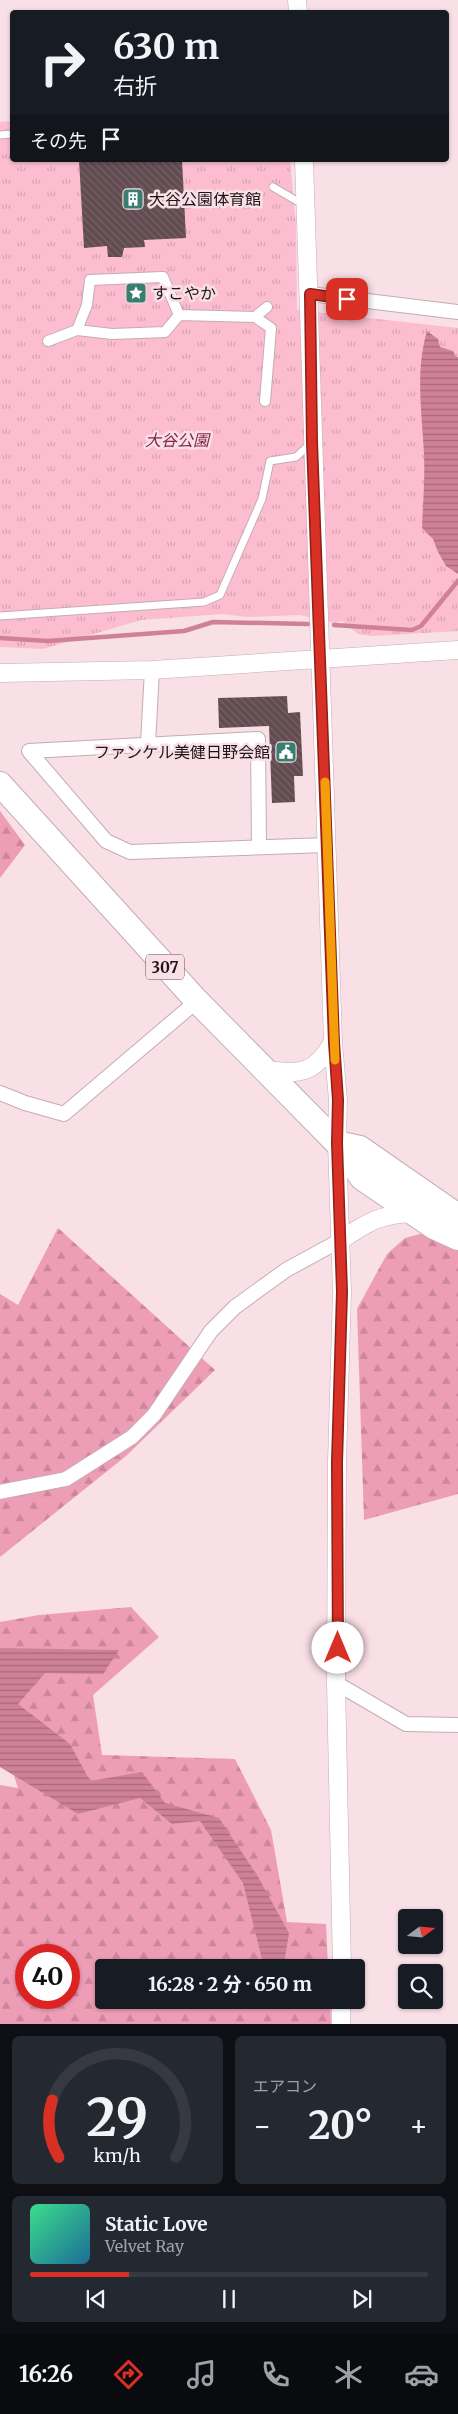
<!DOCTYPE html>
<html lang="ja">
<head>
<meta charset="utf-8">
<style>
	:root { --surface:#171b24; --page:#242831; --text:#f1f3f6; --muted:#9ea1a6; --line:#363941; --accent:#d93025 }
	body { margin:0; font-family:Merriweather,"Noto Sans JP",serif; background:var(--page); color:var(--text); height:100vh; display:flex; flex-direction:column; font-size:19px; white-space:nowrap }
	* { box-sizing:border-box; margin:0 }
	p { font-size:16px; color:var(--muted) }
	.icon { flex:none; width:28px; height:28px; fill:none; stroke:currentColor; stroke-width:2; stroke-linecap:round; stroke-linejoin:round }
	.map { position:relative; height:2024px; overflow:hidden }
	.drawer { display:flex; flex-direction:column; gap:12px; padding:12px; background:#0d0f14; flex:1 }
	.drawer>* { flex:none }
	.hud { position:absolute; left:10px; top:10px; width:439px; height:152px; border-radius:5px; box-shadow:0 1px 4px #0004; background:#171b24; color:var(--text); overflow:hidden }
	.needle { width:32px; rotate:74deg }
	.fabs { position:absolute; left:398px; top:1909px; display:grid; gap:10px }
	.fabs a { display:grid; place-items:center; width:45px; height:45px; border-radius:5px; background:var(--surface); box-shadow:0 1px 4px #0004; font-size:25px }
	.speed { position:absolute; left:15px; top:1944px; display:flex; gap:10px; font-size:25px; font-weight:700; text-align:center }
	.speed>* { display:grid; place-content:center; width:65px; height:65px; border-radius:50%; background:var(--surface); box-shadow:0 1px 4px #0004; line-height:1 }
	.speed .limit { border:8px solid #d22; background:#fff; color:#111 }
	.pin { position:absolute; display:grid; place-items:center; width:42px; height:42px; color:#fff; margin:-21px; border-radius:10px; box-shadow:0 2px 8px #0006 }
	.me { position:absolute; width:55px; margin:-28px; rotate:0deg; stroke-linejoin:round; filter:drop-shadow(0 0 4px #0008) }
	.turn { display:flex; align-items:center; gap:18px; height:105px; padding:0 20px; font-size:22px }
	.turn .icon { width:65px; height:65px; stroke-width:2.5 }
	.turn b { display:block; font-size:35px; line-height:42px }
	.then { display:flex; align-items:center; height:48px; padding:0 20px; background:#0003; gap:10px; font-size:19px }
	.big { font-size:38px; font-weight:700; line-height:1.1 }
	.drawer .card { flex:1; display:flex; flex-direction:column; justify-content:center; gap:8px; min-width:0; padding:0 18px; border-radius:8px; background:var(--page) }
	.drawer .dial { align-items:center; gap:0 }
	.dial svg { height:130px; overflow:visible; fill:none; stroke:var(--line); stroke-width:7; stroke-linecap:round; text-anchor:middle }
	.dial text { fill:var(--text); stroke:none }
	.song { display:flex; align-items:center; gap:15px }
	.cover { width:60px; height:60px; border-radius:8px; background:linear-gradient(135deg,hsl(150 70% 55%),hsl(200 70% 35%)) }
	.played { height:5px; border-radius:2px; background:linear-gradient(90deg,var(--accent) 25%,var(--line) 25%) }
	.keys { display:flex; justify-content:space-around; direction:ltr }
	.heat { display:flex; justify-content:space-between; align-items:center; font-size:28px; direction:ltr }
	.drawer .tiles { flex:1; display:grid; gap:12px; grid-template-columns:1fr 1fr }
	.card:last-child { grid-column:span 2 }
	.trip { position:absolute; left:95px; top:1959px; width:270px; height:50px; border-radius:5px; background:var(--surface); box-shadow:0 1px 4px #0004; font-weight:700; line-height:50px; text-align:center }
	.tab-bar { display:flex; height:80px; justify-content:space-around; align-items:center; background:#090b0e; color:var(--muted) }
	.tab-bar .icon { width:35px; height:35px }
	.tab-bar .on { color:var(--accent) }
	.tab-bar b { font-size:22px; color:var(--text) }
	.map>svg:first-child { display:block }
	.forest { fill:url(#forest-firs); fill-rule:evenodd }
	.park { fill:url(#park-tufts) }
	.water { fill:url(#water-rules) }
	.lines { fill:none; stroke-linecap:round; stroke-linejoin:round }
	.stream { stroke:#cf8199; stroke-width:4.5 }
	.building { fill:url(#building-back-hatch) }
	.service-casing { stroke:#c5acb2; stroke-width:9 }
	.pedestrian-casing { stroke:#c5acb2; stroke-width:12 }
	.minor-casing { stroke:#c5acb2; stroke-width:16 }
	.tertiary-casing { stroke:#c5acb2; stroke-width:19 }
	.trunk-casing { stroke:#c5acb2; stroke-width:26 }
	.service { stroke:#fff; stroke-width:7 }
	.pedestrian { stroke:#fff; stroke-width:10 }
	.minor { stroke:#fff; stroke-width:14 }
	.tertiary { stroke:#fff; stroke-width:18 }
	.trunk { stroke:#fff; stroke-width:24 }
	.route-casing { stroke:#8d1f18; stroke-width:12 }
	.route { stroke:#d93025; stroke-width:9 }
	.slow { stroke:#f59e0b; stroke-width:9 }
	.labels { text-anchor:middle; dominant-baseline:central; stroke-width:5; stroke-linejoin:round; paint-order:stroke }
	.shield { fill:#f9dfe6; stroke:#605256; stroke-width:1 }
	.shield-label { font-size:15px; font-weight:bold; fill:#1e1518 }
	.poi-label { font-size:16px; fill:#1e1518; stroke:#f9dfe6; text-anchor:start }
	.park-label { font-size:16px; font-style:italic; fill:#82254a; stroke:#f9dfe6 }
</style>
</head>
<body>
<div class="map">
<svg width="458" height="2024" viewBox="0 0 458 2024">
	<defs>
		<pattern id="forest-firs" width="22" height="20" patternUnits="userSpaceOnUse" patternTransform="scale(1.25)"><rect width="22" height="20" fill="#ee9db6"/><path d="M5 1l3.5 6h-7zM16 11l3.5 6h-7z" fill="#cc869c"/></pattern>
		<pattern id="park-tufts" width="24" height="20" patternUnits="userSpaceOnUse" patternTransform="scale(1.25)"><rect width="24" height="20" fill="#fcbdd0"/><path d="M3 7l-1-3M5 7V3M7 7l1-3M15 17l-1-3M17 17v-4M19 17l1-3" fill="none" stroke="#d8a2b2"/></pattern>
		<pattern id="water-rules" width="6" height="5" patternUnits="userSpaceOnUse" patternTransform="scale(1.25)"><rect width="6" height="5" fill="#cf8199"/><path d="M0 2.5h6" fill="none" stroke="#a7687c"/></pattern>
		<pattern id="building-back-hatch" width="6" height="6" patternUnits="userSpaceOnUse" patternTransform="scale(1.25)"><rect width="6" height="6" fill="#624c52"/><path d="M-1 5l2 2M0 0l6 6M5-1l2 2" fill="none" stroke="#746267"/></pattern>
	</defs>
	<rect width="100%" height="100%" fill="#f9dfe6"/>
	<!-- forest -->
	<path class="forest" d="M 0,811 L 25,845 L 0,878 Z
		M 58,1228 L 215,1370 L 126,1456 L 0,1557 L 0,1294 L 18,1305 Z
		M 420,1234 L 458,1246 L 458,1494 L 364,1520 L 357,1309 L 387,1254 L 405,1238 Z
		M 131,1607 L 159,1637 L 93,1695 L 102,1755 L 235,1759 L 271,1830 L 287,1922 L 326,1924 L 328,1967 L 104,1968 L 104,2000 L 330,2000 L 331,2024 L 0,2024 L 0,1785 L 18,1788 L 0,1733 L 0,1622 L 39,1615 ZM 26,1955 L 69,1955 L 69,1998 L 26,1998 Z"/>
	<!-- park -->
	<path class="park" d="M 12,121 L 12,160 L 290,160 L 296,225 L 297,310 L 458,328 L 458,631 L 372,636 L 358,634 L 342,621 L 335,623 L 300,615 L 247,617 L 222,614 L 141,620 L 43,649 L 0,647 L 0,122 Z"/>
	<!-- water -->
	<path class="water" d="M 427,331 L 438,339 L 440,347 L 453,351 L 456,357 L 458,357 L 458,574 L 446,566 L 438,552 L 433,539 L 422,528 C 423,503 425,479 424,454 C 422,413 415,372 427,331 Z
		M 0,1648 L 119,1650 L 103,1674 L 45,1673 L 18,1704 L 70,1744 L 90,1781 L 142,1772 L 165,1803 L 219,1818 L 257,1875 L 289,1933 L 284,1964 L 276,1967 L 264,1967 L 243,1883 L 200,1821 L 172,1824 L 140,1798 L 78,1814 L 0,1767 Z"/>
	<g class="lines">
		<!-- stream -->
		<path class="stream" d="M 334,625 L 412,630 L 421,626 L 458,581
			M 0,638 L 48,641 L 184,631 L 213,622 L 308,624"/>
	</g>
	<!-- building -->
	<path class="building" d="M 79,160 L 182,160 L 186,238 L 144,240 L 145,247 L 124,248 L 122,257 L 108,257 L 107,246 L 84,248 Z
		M 287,696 L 288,713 L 300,712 L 303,776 L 294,776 L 295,802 L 272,803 L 269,726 L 219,728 L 218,698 Z"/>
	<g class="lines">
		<!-- service casing -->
		<g class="service-casing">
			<path id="service" d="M 0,135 L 12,134
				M 273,187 L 297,201 L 306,201
				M 0,616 L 204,602 L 220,595 L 262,499 L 270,461 L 296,457 L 310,444"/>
		</g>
		<!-- pedestrian casing -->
		<g class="pedestrian-casing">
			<path id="pedestrian" d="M 255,317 L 271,328 L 265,401
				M 77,330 L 87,305 L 90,280 L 163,277 L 179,315 L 255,317 L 267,307
				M 48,341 L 77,330 L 112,334 L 165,332 L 179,315"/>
		</g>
		<!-- minor casing -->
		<g class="minor-casing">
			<path id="minor" d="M 310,294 L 458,312
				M 148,743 L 152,670
				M 259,847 L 258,739 L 29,751 L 106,841 L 130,852 L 327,845
				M 0,1093 L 25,1103 L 64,1114 L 197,1001
				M 0,1492 L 66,1479 L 132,1437 L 154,1415 L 211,1331 L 235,1307 L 286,1270 L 341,1240
				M 336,1683 L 406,1724 L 458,1725"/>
		</g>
		<!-- tertiary casing -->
		<g class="tertiary-casing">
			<path id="tertiary" d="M 297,0 L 298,12
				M 304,160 L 333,1042 L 338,1100 L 337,1143 L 342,1292 L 337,1462 L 336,1683 L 342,1968
				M 0,673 L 152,670 L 458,650
				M 265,1070 C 300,1074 314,1075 333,1042
				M 341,1240 C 366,1223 381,1214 412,1213
				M 341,2024 L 341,2000"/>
		</g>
		<!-- trunk casing -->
		<g class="trunk-casing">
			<path id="trunk" d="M 0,784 L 197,1001 L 337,1143 L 362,1178 L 434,1227 L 458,1238
				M 337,1143 L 360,1148 L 458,1216"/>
		</g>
		<!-- service -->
		<use href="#service" class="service"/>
		<!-- pedestrian -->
		<use href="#pedestrian" class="pedestrian"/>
		<!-- minor -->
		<use href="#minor" class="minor"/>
		<!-- tertiary -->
		<use href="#tertiary" class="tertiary"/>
		<!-- trunk -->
		<use href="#trunk" class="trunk"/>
	</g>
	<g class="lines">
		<!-- route casing -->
		<g class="route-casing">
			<path id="route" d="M 338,1648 L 337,1462 L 342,1292 L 337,1143 L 338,1100 L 334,1042 L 312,442 L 310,294 L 347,299"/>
		</g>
		<!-- route -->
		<use href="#route" class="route"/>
		<!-- slow -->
		<path class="slow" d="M 325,782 L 335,1060"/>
	</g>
	<!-- icons -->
	<defs>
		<g id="building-square" transform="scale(1.125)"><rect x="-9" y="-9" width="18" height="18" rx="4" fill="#3a7e72" stroke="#f9dfe6"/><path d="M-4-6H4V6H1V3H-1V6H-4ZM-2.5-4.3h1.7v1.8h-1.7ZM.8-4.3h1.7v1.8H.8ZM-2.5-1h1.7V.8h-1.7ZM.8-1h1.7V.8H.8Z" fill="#fff"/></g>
		<g id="sight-square" transform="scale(1.125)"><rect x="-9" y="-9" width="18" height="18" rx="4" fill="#3a7e72" stroke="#f9dfe6"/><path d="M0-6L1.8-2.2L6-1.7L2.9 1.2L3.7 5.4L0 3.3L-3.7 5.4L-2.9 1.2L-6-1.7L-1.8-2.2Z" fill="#fff"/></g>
		<g id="civic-square" transform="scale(1.125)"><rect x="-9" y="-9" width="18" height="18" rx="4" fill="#3a7e72" stroke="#f9dfe6"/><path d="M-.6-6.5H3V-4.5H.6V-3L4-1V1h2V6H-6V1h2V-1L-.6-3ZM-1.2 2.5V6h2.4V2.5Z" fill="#fff"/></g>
	</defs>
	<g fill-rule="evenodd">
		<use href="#building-square" x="133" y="199"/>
		<use href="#sight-square" x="136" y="293"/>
		<use href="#civic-square" x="286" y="752"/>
	</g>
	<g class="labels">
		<!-- shield labels -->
		<rect class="shield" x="146" y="954.5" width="38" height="25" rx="4"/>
		<g class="shield-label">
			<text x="165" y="967">307</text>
		</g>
		<!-- poi labels -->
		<g class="poi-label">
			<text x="149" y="199">大谷公園体育館</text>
			<text x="152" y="293">すこやか</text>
			<text x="270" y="752" text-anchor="end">ファンケル美健日野会館</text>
		</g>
		<!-- park labels -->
		<g class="park-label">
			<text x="177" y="440">大谷公園</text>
		</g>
	</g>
</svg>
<div class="fabs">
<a><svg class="needle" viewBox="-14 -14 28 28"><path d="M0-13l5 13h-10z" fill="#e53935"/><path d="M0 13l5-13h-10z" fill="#9ea1a6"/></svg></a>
<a><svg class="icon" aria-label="search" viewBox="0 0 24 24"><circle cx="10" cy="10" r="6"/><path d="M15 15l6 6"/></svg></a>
</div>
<div class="speed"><div class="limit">40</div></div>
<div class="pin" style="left:347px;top:299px;background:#d93025"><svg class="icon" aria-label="arrive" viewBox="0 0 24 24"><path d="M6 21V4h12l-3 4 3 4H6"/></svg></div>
<svg class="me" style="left:338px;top:1648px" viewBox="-20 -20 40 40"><circle r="19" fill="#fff"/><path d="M0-13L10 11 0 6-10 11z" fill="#d93025"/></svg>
<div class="trip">16:28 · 2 分 · 650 m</div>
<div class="hud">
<div class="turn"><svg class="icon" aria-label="right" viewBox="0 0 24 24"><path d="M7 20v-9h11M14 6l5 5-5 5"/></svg><div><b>630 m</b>右折</div></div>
<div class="then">その先<svg class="icon" aria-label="arrive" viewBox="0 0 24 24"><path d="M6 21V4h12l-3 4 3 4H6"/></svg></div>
</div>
</div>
<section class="drawer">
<div class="tiles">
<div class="card dial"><svg viewBox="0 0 100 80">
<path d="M14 69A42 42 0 1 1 86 69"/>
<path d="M14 69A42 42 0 0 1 10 34" stroke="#d93025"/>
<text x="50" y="56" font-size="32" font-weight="700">29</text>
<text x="50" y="72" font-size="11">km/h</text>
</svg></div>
<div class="card"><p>エアコン</p>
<div class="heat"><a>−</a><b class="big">20°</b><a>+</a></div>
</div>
<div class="card">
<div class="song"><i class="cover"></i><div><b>Static Love</b><p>Velvet Ray</p></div></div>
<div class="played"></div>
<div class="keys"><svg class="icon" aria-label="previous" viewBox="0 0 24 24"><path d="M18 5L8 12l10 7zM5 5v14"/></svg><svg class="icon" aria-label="pause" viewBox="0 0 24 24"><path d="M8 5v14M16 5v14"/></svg><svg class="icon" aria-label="next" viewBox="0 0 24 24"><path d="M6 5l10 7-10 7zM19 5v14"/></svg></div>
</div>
</div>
</section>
<nav class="tab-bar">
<b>16:26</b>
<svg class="icon on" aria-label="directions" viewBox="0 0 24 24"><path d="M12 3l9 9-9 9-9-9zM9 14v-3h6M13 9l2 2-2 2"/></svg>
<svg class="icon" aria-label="music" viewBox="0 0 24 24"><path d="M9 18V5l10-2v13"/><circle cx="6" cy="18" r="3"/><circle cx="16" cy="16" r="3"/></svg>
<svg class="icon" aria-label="phone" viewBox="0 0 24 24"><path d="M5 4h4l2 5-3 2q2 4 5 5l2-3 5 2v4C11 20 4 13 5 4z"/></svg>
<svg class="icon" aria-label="climate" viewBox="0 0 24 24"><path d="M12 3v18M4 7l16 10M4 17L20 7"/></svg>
<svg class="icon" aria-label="car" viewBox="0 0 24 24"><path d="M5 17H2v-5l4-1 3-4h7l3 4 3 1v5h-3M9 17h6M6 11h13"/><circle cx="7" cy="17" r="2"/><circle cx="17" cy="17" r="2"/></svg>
</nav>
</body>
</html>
